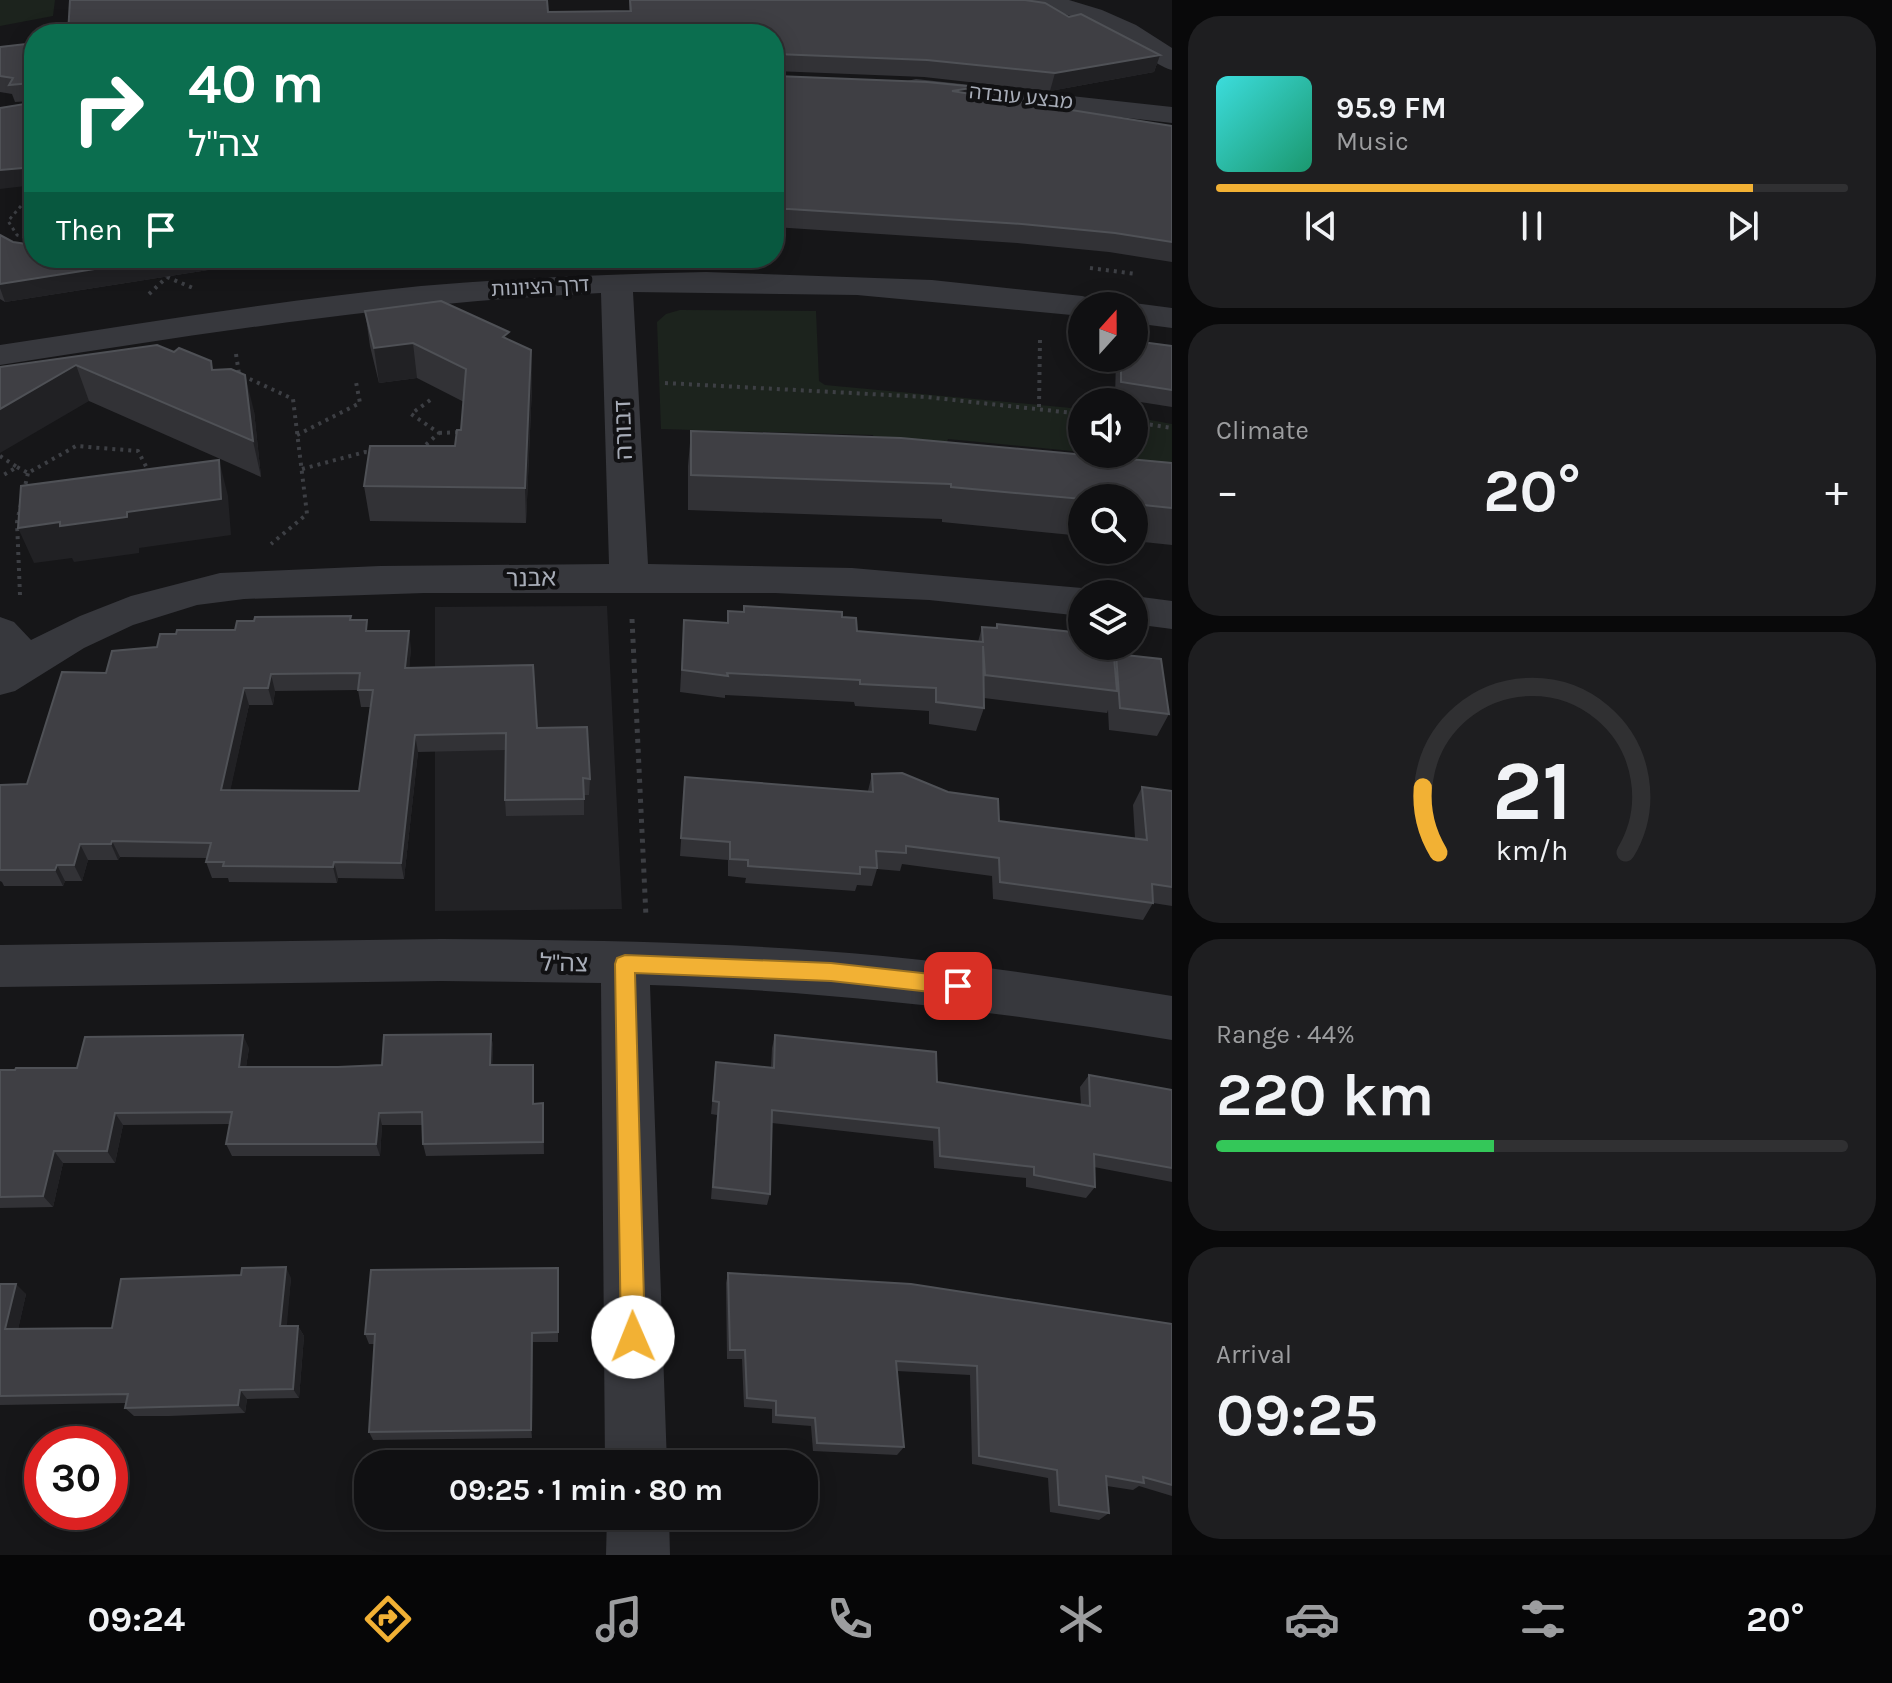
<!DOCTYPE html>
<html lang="en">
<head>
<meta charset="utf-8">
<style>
	:root { --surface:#101012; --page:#1e1e20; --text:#f1f3f6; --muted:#9c9d9f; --line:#303032; --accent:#f2b134 }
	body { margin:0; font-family:Karla,"Noto Sans Hebrew",sans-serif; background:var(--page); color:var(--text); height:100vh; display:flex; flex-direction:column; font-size:30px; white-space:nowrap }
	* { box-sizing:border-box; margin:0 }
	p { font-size:26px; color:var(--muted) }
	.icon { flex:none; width:44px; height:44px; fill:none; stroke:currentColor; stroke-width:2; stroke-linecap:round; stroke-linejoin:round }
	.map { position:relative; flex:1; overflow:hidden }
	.sheet { display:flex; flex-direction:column; gap:16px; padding:16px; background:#09090a; width:720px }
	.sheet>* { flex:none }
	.top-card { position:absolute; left:24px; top:24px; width:760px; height:244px; border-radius:32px; box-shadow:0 4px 20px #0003,0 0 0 2px var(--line); background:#0b6e4f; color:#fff; overflow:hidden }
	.needle { width:52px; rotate:21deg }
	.controls { position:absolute; left:1068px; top:292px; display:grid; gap:16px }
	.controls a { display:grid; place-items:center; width:80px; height:80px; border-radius:50%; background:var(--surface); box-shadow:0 4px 20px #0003,0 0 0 2px var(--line); font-size:40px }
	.speed { position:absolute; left:24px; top:1426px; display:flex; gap:16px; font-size:40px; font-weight:700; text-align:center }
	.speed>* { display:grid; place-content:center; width:104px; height:104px; border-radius:50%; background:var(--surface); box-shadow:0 4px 20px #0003,0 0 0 2px var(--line); line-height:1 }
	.speed .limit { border:12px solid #d22; background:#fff; color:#111 }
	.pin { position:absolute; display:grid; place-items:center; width:68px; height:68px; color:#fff; margin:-34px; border-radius:16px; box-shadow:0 4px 12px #0006 }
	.me { position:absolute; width:88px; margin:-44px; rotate:359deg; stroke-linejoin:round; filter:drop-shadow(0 0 6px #0008) }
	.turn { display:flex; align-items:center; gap:28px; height:168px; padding:0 32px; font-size:36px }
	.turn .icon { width:104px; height:104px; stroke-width:2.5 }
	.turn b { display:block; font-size:56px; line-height:68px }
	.then { display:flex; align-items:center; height:76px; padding:0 32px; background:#0003; gap:16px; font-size:30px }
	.big { font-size:60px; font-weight:700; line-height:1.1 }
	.sheet .card { flex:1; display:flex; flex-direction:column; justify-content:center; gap:12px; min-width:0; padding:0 28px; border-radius:32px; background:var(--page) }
	.sheet .dial { align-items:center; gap:0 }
	.dial svg { height:208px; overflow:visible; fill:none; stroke:var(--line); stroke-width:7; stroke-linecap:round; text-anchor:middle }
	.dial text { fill:var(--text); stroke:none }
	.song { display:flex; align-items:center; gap:24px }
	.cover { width:96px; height:96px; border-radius:12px; background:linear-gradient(135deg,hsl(180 70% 55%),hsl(160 70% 35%)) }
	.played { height:8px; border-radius:4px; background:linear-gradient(90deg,var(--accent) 85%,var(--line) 85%) }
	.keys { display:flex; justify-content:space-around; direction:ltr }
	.heat { display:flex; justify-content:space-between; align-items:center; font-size:44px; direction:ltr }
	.charge { height:12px; border-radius:6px; background:linear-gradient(90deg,#34c759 44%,var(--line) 0) }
	.trip { position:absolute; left:354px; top:1450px; width:464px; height:80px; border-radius:32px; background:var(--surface); box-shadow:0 4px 20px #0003,0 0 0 2px var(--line); font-weight:700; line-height:80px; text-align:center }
	.tabs { display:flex; height:128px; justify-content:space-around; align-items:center; background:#060607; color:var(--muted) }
	.tabs .icon { width:56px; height:56px }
	.tabs .on { color:var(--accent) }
	.tabs b { font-size:36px; color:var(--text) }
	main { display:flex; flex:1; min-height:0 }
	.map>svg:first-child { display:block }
	.built { fill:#222225 }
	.green { fill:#1c231d }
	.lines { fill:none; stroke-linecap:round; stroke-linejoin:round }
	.path-far2 { stroke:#3d3f44; stroke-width:3; stroke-dasharray:3 4; stroke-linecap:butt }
	.path-far1 { stroke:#3d3f44; stroke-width:4; stroke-dasharray:3 5; stroke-linecap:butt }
	.path { stroke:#3d3f44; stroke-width:5; stroke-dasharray:4 6; stroke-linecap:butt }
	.minor { fill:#37383d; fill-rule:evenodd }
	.wall { fill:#323236; fill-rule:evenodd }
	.shaded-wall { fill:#212124 }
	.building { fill:#3f3f44; stroke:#4f5156; stroke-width:2; fill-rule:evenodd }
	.route { fill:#f2b134; stroke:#9d7322; stroke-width:2 }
	.labels { text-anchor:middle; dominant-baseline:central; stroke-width:8; stroke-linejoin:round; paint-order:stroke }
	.far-street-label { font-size:20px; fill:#a8adb8; stroke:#111113 }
	.street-label { font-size:24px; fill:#a8adb8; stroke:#111113 }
</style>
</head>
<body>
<main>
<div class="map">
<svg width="1172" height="1555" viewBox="0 0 1172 1555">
	<rect width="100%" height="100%" fill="#161618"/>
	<!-- built -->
	<path class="built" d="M 607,606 L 622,909 L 435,911 L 435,607 Z"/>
	<!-- green -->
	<path class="green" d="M 0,0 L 55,0 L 53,16 L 0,26 Z
		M 680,310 L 816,311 L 819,381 L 825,385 L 1082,409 L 1082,452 L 948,439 L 946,446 L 875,441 L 873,435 L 661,429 L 657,322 L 666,314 Z
		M 1134,417 L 1172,424 L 1172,488 L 1135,467 L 1132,458 L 1098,454 L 1134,454 Z"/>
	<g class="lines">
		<!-- path-far2 -->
		<path class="path-far2" d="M 34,201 L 21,206 L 8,221 L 17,235 L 34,240"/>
		<!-- path-far1 -->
		<path class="path-far1" d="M 1090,268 L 1136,274
			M 167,277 L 193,288
			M 149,294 L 167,277 L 166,271
			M 236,354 L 239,374 L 293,399 L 307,514 L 271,544
			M 665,383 L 926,397 L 1082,414
			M 1039,407 L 1040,339
			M 1134,422 L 1172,428
			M 439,433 L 462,432
			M 297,435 L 360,403 L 356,382
			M 420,450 L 439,433 L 411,414 L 433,398
			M 0,456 L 17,467 L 0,477
			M 17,467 L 28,473 L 76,446 L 138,451 L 150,474
			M 302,469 L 365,452 L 374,453
			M 20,595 L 17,522 L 28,473"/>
		<!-- path -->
		<path class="path" d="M 632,619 L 646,917"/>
		<!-- minor -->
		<path class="minor" d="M 1028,0 L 1069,0 L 1102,10 L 1136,25 L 1172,48 L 1172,70 C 1153,65 1137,46 1120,36 C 1092,21 1062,13 1031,5 Z
			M 916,79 L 1172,107 L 1172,123 L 907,93 L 903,87 L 907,81 Z
			M 706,272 L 932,280 L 1082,296 L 1093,299 L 1098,306 L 1082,306 L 1082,316 L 857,295 L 633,292 L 648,564 L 852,568 L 1082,588 L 1097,594 L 1082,594 L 1082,616 L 929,600 L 775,593 L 424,593 L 244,599 L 197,605 L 133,625 L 84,648 L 15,691 L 0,695 L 0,617 L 14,622 L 31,640 L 80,616 L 131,596 L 220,573 L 380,566 L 609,564 L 601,293 C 399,302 200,334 0,365 L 0,345 C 140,324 280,300 421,286 C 516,278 610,274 706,272 Z
			M 1134,303 L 1172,308 L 1172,328 L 1134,323 L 1134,306 L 1123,306 Z
			M 1134,596 L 1172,601 L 1172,629 L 1134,624 Z
			M 441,939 C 588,940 736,942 883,956 C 980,965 1076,980 1172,996 L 1172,1040 C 998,1011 827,991 650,985 L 667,1464 L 605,1464 L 601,983 L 441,981 L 0,987 L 0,945 Z
			M 607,1516 L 669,1516 L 670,1555 L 606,1555 Z"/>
	</g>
	<!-- wall -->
	<path class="wall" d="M 629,0 L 1025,0 L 1160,55 L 1154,72 L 1050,91 L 924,77 L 775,71 L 776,76 L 977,87 L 975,95 L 1172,126 L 1172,262 L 1109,252 L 1017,243 L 774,227 L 774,34 L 548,12 L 629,11 Z
		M 34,43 L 31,101 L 15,102 L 12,94 L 0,92 L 0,47 Z
		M 0,235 L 13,242 L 34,258 L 206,258 L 208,270 L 5,302 L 0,299 Z
		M 365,311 L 510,340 L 531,350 L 532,386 L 526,523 L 370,521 L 364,486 L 455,446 L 461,430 L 464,402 L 417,378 L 379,383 L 370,346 Z
		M 1172,346 L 1172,407 L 1115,398 L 1116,358 L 1134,358 Z
		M 174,352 L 211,361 L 213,370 L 254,411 L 261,477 L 89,401 L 0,367 Z
		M 691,431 L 1172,463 L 1172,545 L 1134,541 L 1134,498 L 1082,498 L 1082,536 L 942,522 L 942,519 L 688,510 L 688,466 Z
		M 728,611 L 842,617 L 857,631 L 978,642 L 982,627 L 995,628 L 997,624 L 1114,659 L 1116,654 L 1169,714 L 1157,736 L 1109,730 L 1108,710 L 1107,713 L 984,698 L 984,708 L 976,731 L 929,724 L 929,711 L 855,706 L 854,702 L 725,695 L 725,698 L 680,692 L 684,620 L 727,623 Z
		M 351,620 L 369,631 L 411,648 L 409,668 L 537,728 L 590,779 L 589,795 L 584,795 L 584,815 L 506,816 L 505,800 L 506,750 L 418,752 L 404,879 L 338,878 L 337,883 L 229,882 L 228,878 L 212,878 L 206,862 L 207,858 L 120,857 L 118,860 L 88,860 L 82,881 L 65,881 L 63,886 L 4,886 L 2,882 L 0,881 L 0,785 L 27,784 L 106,673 L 157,647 L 176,634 ZM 358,690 L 361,707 L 370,707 L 359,791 L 230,790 L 249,705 L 273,705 L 275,691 Z
		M 872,774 L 999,821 L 1135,838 L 1133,805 L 1142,787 L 1172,791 L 1172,906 L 1153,903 L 1143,920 L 993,899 L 992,876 L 902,864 L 900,871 L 877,869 L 872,886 L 857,885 L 855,891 L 745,883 L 746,878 L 728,876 L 728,860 L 680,856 L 684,795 L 868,791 Z
		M 491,1034 L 493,1047 L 492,1065 L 534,1078 L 534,1104 L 543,1103 L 544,1154 L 426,1156 L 423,1144 L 423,1125 L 382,1125 L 380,1156 L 232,1156 L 226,1144 L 230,1124 L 123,1125 L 115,1163 L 63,1163 L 53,1207 L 0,1208 L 0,1070 L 77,1068 L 249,1048 L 246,1067 L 338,1067 L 382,1065 Z
		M 775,1035 L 937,1082 L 1081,1105 L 1080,1087 L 1089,1075 L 1172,1090 L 1172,1182 L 1094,1167 L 1095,1187 L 1086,1198 L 1026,1187 L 1026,1178 L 934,1168 L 933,1141 L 772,1123 L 770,1194 L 767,1205 L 711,1199 L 717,1115 L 711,1114 L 716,1062 L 771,1068 L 772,1048 Z
		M 558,1268 L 558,1342 L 533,1342 L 532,1438 L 373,1440 L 369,1432 L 375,1344 L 369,1344 L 365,1334 Z
		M 728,1273 L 1172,1324 L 1172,1496 L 1139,1486 L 1133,1490 L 1107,1486 L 1109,1513 L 1099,1520 L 1050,1512 L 1048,1478 L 972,1464 L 970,1375 L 897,1371 L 904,1447 L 897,1455 L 813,1451 L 811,1426 L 772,1423 L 772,1409 L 744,1407 L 742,1359 L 727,1359 L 726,1283 Z
		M 291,1278 L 286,1326 L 298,1326 L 304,1336 L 299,1398 L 247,1399 L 245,1413 L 169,1416 L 134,1416 L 125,1408 L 126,1403 L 0,1405 L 0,1284 L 26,1294 L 18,1329 L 112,1328 Z"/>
	<!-- shaded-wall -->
	<path class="shaded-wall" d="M 1160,55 L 1154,72 L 1050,91 L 1055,73 Z
		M 977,87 L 973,104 L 952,91 Z
		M 34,167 L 34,185 L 0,189 L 0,170 Z
		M 164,258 L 206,258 L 208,270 L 5,302 L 0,288 L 0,284 Z
		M 413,343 L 417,378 L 379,383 L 374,348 Z
		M 531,350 L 532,386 L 526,523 L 525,488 Z
		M 76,365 L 89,401 L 0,453 L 0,409 Z
		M 245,375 L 254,411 L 261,477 L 253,441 Z
		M 219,460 L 228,496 L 231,535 L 139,548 L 139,553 L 74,562 L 72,558 L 34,563 L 18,528 L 127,512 Z
		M 409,631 L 411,648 L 408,685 L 405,668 Z
		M 271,674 L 275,691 L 273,705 L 268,688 Z
		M 244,688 L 249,705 L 227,806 L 221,790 Z
		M 415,735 L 418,752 L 404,879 L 401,863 Z
		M 112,841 L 120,857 L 118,860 L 111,844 Z
		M 80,844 L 88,860 L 82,881 L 74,865 Z
		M 334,862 L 338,878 L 337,883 L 333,867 Z
		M 57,865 L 65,881 L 63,886 L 55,870 Z
		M 491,1034 L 493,1047 L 492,1078 L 490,1065 Z
		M 243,1035 L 249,1048 L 244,1080 L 239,1067 Z
		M 115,1113 L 123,1125 L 115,1163 L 107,1151 Z
		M 379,1113 L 382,1125 L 380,1156 L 376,1144 Z
		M 54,1151 L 63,1163 L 53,1207 L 43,1196 Z
		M 286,1267 L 291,1278 L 286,1336 L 280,1326 Z
		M 16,1284 L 26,1294 L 16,1339 L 5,1329 Z
		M 298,1326 L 304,1336 L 299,1398 L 293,1389 Z
		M 532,1333 L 533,1342 L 532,1438 L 531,1430 Z
		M 240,1390 L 247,1399 L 245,1413 L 238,1405 Z"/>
	<!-- building -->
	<path class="building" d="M 70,0 L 547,0 L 548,12 L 631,11 L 630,0 L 1025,0 L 1045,3 L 1069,17 L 1081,14 L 1160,55 L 1055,73 L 927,60 L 776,54 L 774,56 L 774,34 L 68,34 Z
		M 34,43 L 34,167 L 0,170 L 0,108 L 31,103 L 31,83 L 9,85 L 13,78 L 0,76 L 0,47 Z
		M 774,64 L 776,76 L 927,82 L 977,87 L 952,91 L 1172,126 L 1172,242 L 1115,233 L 1022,224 L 789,209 L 774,209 Z
		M 0,235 L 13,242 L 34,245 L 34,258 L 164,258 L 0,284 Z
		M 441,301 L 509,332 L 503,337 L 531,350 L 525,488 L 364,486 L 370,446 L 455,446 L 457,430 L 461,430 L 466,369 L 413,343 L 374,348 L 365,311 Z
		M 1134,341 L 1172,346 L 1172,390 L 1121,382 L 1121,358 L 1134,358 Z
		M 157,345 L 174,352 L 179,348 L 211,361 L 212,370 L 231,369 L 245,375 L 253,441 L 76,365 L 0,409 L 0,367 Z
		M 691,431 L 901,438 L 1172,463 L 1172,508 L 1134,504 L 1134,498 L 1082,498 L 1082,499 L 951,487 L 951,484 L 691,475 Z
		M 219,460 L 221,499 L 127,512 L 127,517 L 60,526 L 60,522 L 18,528 L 21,486 Z
		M 744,606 L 842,612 L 842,617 L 856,618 L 857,631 L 983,642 L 982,627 L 997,628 L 997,624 L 1082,633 L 1082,646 L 1113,646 L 1117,691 L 985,675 L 983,646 L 984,708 L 936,702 L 936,688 L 860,684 L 860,680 L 727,673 L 728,676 L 682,670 L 684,620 L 728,623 L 728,611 L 744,612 Z
		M 351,616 L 350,620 L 367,620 L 366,631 L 409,631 L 405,668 L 533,665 L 537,728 L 587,727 L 590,779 L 583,778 L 584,799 L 505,800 L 506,733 L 415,735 L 401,863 L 334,862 L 333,867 L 223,866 L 224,862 L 206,862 L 211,843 L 112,841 L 111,844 L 80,844 L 74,865 L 57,865 L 55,870 L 0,870 L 0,785 L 27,784 L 62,672 L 106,673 L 112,651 L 157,647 L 160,634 L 176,634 L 177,630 L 235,630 L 237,621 L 254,621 L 255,617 ZM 360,673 L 358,690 L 373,690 L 359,791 L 221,790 L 244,688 L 268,688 L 271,674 Z
		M 1116,654 L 1161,659 L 1169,714 L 1120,708 Z
		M 902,773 L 948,792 L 998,799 L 999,821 L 1147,840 L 1142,787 L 1172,791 L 1172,887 L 1152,884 L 1153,903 L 1000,882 L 999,858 L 906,846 L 906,853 L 876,851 L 877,868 L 860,867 L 860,874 L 748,866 L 748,860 L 730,859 L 730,842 L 681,838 L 685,777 L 873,792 L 872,774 Z
		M 491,1034 L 490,1065 L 533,1065 L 533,1104 L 543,1103 L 543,1142 L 423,1144 L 422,1112 L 379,1113 L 376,1144 L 226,1144 L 232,1112 L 115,1113 L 107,1151 L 54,1151 L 43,1196 L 0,1197 L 0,1070 L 15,1070 L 16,1068 L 77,1068 L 85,1037 L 243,1035 L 239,1067 L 338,1067 L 382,1065 L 384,1035 Z
		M 775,1035 L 936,1052 L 937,1082 L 1090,1106 L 1089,1075 L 1172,1090 L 1172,1168 L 1094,1154 L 1095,1187 L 1034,1175 L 1034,1167 L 940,1156 L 939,1128 L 772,1110 L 770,1194 L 713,1187 L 719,1102 L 713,1101 L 716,1062 L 774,1068 Z
		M 286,1267 L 280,1326 L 298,1326 L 293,1389 L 240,1390 L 238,1405 L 160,1407 L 125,1408 L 128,1394 L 0,1396 L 0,1284 L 16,1284 L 5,1329 L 112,1328 L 121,1279 L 241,1275 L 242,1268 Z
		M 558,1268 L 558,1332 L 532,1333 L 531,1430 L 369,1432 L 375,1334 L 365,1334 L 371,1270 Z
		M 728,1273 L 911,1284 L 1172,1324 L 1172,1485 L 1143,1477 L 1144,1483 L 1106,1476 L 1109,1513 L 1059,1505 L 1057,1470 L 979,1456 L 977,1366 L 896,1361 L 904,1447 L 817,1443 L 815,1418 L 776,1415 L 776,1401 L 747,1398 L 745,1350 L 730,1350 Z"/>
	<!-- route -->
	<path class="route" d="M 625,955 L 831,963 L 958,977 L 966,979 L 969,986 L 966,992 L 958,995 L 831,981 L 635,973 L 645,1337 L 642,1345 L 633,1349 L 625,1345 L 621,1337 L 615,964 L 617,958 Z"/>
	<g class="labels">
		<!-- far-street labels -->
		<g class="far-street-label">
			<text transform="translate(1021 97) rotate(6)">מבצע עובדה</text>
			<text transform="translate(540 287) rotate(-3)">דרך הציונות</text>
		</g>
		<!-- street labels -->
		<g class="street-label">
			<text transform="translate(623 430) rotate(-92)">דבורה</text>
			<text transform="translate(531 578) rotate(-1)">אבנר</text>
			<text transform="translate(564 963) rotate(1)">צה"ל</text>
		</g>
	</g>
</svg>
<div class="controls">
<a><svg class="needle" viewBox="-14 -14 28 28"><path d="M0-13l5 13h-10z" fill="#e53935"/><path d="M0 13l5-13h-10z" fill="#9c9d9f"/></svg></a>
<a><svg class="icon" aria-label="sound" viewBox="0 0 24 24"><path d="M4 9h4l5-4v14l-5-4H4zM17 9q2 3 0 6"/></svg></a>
<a><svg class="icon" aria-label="search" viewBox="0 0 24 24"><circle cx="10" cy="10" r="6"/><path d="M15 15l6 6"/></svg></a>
<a><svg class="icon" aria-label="layers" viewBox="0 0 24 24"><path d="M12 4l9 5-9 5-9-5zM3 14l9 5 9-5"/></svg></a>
</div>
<div class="speed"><div class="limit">30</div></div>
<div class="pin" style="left:958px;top:986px;background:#d93025"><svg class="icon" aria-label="arrive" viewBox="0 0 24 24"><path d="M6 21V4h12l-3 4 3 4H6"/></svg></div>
<svg class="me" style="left:633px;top:1337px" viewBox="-20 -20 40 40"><circle r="19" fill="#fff"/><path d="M0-13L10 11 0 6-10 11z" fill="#f2b134"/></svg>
<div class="trip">09:25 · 1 min · 80 m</div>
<div class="top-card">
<div class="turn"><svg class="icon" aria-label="right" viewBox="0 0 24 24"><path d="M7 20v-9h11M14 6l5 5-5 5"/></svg><div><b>40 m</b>צה&quot;ל</div></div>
<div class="then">Then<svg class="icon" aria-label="arrive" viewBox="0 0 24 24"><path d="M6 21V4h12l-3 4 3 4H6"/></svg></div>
</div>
</div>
<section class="sheet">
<div class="card">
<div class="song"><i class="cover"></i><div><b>95.9 FM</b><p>Music</p></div></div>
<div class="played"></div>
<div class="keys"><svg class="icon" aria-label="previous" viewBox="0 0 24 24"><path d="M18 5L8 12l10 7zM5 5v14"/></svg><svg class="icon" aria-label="pause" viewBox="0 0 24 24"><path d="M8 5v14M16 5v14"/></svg><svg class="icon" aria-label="next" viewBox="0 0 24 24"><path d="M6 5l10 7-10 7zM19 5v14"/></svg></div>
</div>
<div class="card"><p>Climate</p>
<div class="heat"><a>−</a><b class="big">20°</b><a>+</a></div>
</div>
<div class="card dial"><svg viewBox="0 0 100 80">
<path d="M14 69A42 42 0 1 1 86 69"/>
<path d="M14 69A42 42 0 0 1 8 44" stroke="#f2b134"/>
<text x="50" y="56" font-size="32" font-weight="700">21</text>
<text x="50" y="72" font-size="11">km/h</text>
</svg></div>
<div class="card"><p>Range · 44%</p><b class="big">220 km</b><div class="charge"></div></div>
<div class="card"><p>Arrival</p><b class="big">09:25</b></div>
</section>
</main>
<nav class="tabs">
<b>09:24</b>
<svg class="icon on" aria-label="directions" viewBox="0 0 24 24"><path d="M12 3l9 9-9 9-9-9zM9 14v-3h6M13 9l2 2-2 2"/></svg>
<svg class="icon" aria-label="music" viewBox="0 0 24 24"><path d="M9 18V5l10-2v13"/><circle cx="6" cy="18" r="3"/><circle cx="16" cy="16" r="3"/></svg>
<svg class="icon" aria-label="phone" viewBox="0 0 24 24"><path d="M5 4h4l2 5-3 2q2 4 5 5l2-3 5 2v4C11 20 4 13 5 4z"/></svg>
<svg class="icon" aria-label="climate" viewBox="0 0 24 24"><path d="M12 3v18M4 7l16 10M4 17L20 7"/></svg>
<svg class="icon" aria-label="car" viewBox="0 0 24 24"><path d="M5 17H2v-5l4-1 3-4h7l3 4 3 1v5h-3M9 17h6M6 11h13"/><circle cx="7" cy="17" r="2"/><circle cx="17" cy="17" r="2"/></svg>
<svg class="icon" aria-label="filters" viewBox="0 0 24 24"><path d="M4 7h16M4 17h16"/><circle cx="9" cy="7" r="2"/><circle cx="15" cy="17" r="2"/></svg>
<b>20°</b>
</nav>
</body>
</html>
